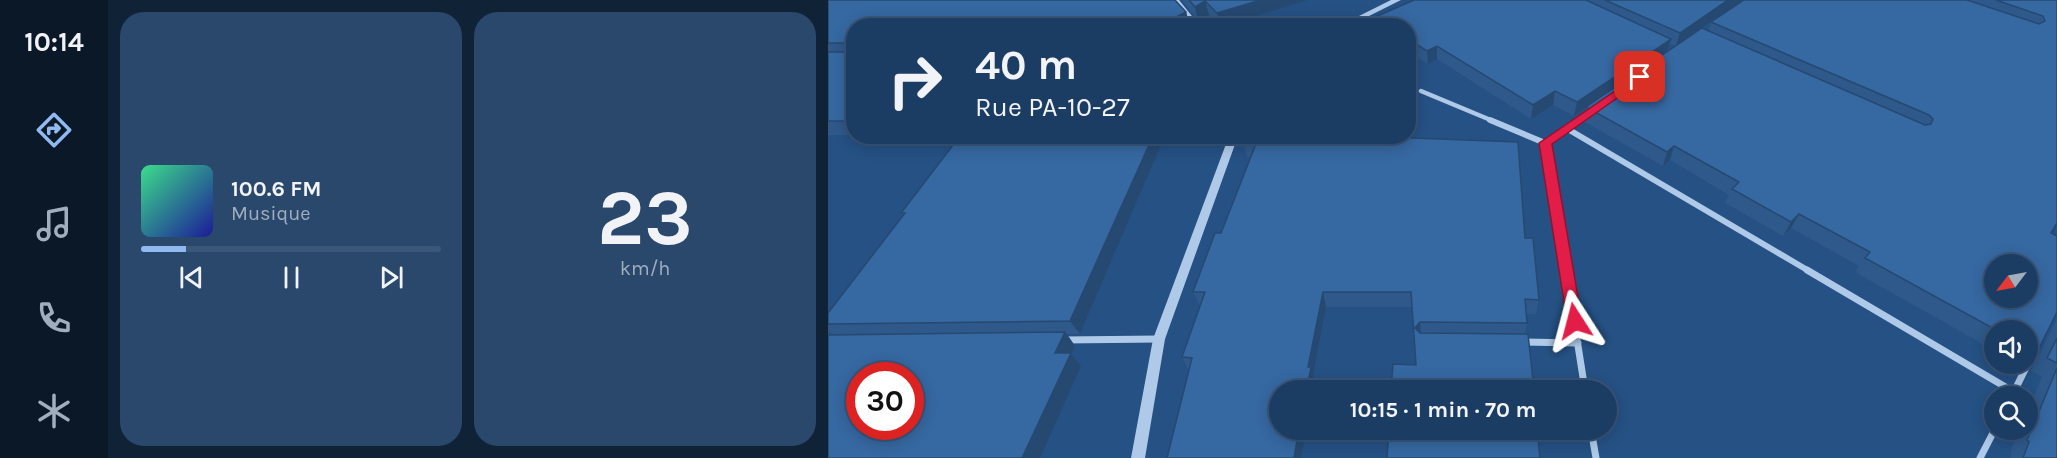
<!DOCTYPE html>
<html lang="fr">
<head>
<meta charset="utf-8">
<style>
	:root { --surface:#1c3d63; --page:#29486c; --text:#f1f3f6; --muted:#a0aebe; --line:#3a5678; --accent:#90b9f0 }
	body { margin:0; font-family:Karla,sans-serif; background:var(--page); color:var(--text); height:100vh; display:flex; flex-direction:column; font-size:22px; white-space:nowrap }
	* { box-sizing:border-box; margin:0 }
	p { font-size:20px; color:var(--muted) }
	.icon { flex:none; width:33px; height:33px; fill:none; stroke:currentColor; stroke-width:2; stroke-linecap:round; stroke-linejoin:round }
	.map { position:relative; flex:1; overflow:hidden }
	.drawer { display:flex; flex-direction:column; gap:12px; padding:12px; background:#0f2236; width:720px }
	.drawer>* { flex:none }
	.guide { position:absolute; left:18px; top:18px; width:570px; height:126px; border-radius:24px; box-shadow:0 3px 15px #0003,0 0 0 2px var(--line); background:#1c3d63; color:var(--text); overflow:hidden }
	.needle { width:39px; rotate:238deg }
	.controls { position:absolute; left:1156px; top:254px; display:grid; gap:12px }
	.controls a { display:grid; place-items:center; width:54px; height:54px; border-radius:50%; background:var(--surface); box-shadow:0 3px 15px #0003,0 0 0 2px var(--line); font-size:30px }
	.speed { position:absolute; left:18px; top:362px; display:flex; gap:12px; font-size:30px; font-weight:700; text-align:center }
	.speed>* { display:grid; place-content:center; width:78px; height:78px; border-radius:50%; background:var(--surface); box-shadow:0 3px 15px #0003,0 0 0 2px var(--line); line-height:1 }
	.speed .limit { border:9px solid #d22; background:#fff; color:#111 }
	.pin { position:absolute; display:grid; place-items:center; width:51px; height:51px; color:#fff; margin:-26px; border-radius:12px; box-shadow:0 3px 9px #0006 }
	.me { position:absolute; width:66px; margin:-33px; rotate:351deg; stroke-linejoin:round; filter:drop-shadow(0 0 4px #0008) }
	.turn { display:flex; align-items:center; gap:21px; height:126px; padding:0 30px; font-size:27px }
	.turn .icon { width:78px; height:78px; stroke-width:2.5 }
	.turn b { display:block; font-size:42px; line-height:51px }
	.drawer .card { flex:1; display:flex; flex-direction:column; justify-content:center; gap:9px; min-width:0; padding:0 21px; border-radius:24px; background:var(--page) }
	.drawer .dial { align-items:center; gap:0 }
	.dial b { font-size:78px; line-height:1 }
	.song { display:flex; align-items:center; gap:18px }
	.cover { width:72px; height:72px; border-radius:9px; background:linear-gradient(135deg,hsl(150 70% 55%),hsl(240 70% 35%)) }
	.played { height:6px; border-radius:3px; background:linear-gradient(90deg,var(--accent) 15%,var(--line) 15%) }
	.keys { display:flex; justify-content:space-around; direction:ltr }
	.drawer .tiles { flex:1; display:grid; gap:12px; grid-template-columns:repeat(2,1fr) }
	.trip { position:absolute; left:441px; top:380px; width:348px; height:60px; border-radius:30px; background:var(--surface); box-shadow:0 3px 15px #0003,0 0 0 2px var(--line); font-weight:700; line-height:60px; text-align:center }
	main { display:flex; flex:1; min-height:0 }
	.tab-bar { display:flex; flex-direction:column; width:108px; justify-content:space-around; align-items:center; background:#0b1828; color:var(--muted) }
	.tab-bar .icon { width:42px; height:42px }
	.tab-bar .on { color:var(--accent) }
	.tab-bar b { font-size:27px; color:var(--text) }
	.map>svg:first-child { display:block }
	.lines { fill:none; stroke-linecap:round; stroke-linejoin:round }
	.minor-far2 { stroke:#afcae8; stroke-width:4.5 }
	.minor-far1 { stroke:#afcae8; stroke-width:6 }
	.minor { stroke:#afcae8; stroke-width:7 }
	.tertiary { fill:#afcae8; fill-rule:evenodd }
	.wall { fill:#2e598a; fill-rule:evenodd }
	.shaded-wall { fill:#264971 }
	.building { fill:#3668a1; stroke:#264971; stroke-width:1.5; fill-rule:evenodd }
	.route { fill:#e11d48; stroke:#92132f; stroke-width:1.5 }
</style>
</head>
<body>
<main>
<nav class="tab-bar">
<b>10:14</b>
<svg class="icon on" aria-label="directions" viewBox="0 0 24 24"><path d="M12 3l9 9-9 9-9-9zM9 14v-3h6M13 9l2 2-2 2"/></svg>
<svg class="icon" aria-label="music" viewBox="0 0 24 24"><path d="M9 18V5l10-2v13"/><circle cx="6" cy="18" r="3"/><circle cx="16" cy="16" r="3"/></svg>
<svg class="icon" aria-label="phone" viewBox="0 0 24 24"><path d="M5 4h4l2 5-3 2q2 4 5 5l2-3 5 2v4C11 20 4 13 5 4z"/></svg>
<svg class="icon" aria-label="climate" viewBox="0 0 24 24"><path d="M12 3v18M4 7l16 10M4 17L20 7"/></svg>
</nav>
<section class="drawer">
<div class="tiles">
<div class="card">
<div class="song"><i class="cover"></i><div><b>100.6 FM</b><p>Musique</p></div></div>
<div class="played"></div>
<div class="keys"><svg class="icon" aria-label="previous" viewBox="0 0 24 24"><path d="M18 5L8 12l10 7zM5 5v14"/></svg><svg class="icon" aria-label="pause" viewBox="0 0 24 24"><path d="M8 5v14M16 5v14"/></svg><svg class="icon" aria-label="next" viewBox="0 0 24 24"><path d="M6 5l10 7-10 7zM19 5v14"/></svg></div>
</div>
<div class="card dial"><b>23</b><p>km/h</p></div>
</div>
</section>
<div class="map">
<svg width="1229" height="458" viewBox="0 0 1229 458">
	<rect width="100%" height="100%" fill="#255184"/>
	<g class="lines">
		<!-- minor-far2 -->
		<path class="minor-far2" d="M 593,91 L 665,121
			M 748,121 L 762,111"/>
		<!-- minor-far1 -->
		<path class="minor-far1" d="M 662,120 L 717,143
			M 738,128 L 981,271
			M 738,271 L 717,143 L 750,120"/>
		<!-- minor -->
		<path class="minor" d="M 738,270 L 757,390
			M 979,270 L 1186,392
			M 235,340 L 331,339
			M 694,342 L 750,343
			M 1184,396 L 1206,351
			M 763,429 L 768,458
			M 1152,458 L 1167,429"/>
		<!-- tertiary -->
		<path class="tertiary" d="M 343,0 L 351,0 L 372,26 L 365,26 Z
			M 563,0 L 573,0 L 521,26 L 511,26 Z
			M 401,136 L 410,136 L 337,339 L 317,458 L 303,458 L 325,339 Z"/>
	</g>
	<!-- wall -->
	<path class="wall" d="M 0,0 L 358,12 L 362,26 L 26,26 L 26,135 L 0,135 Z
		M 354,0 L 480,0 L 396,26 L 392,26 L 381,15 L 370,21 Z
		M 586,0 L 915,0 L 852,44 L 880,31 L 883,22 L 916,0 L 1229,0 L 1223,233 L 1209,352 L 1200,360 L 1200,330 L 1167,330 L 1167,351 L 1027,272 L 1031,266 L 963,228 L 955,236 L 897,203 L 901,195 L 842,160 L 835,166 L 755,121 L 758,108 L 746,116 L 725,105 L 703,119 L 609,59 L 600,64 L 580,52 L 580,26 L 527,26 ZM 842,44 L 848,46 L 839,52 Z
		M 132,136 L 391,136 L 392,140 L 336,138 L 252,334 L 239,334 L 247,346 L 243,354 L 253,366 L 5,335 L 0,331 L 0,313 L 75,216 L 73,213 Z
		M 416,136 L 697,238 L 711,300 L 708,314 L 698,314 L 699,323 L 697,334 L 588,365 L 584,307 L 498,307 L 485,375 L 486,381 L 485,390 L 452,390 L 361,371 L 354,357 L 372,306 L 365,292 L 393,233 L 423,157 L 419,157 L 415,142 Z
		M 1229,319 L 1229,458 L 1182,458 L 1184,454 L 1182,452 L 1192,429 L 1200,429 L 1200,410 L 1214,377 L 1203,371 Z"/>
	<!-- shaded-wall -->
	<path class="shaded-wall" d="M 433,0 L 480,0 L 396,26 L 393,26 L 389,13 Z
		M 900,0 L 915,0 L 848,46 L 852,33 Z
		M 377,1 L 381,15 L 370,21 L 367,7 Z
		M 358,12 L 362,26 L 333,26 Z
		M 843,39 L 839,52 L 746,116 L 749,102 Z
		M 609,46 L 609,59 L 600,64 L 599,51 Z
		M 727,91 L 725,105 L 703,119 L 705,105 Z
		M 325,136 L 335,136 L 336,138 L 252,334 L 242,321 Z
		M 846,146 L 842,160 L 835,166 L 839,152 Z
		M 971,214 L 963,228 L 955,236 L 963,222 Z
		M 495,292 L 498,307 L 485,375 L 486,381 L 485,390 L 479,390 L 480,367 Z
		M 592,322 L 593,336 L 587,328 Z
		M 237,332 L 247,346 L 243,354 L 253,366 L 212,458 L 194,458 L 227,353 Z
		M 471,429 L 478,429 L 473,458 L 466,458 Z"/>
	<!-- building -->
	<path class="building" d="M 0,0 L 347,0 L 358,12 L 333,25 L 252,24 L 255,26 L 26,26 L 26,121 L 0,121 L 0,52 L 16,52 L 20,47 L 16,43 L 0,43 Z
		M 361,0 L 433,0 L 389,13 L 377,1 L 367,7 Z
		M 586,0 L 758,0 L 843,39 L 749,102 L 727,91 L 705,105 L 609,46 L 599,51 L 580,39 L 580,26 L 558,26 L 549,20 L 548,26 L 527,26 Z
		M 777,0 L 900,0 L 852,33 Z
		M 916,0 L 1139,0 L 1211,24 L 1217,21 L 1215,16 L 1168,0 L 1229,0 L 1229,223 L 1223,233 L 1229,236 L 1229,312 L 1209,352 L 1200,347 L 1200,330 L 1168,330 L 1037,258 L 1042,252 L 971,214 L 963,222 L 904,189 L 911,182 L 846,146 L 839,152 L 758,107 L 874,28 L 1097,125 L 1103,124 L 1105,119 L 1101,115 L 883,22 ZM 1167,264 L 1200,264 L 1200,297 L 1167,297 Z
		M 132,136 L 325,136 L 242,321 L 0,324 L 0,313 L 77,213 L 73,213 Z
		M 416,136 L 532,136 L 690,142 L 697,238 L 705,238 L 711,300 L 697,299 L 699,323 L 592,322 L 587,328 L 592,333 L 700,334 L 706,390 L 563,390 L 565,364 L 588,365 L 583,292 L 495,292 L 480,367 L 483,367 L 479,390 L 452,390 L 452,429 L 471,429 L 466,458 L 339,458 L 364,358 L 354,357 L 377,292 L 365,292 L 387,233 L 393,233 L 429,141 L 415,142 Z
		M 237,332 L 227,353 L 243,353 L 194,458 L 0,458 L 0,335 ZM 32,375 L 82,375 L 82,426 L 32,426 Z
		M 1229,338 L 1229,363 L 1219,358 Z
		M 1229,368 L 1229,458 L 1195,458 L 1201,442 L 1199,440 Z
		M 561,429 L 709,429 L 712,458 L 559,458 Z"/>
	<!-- route -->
	<path class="route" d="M 812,74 L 817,77 L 816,79 L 724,144 L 754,321 L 752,325 L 747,327 L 741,325 L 739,321 L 711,143 Z"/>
</svg>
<div class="controls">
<a><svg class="needle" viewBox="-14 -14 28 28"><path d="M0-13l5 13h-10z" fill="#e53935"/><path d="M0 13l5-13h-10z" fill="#a0aebe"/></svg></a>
<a><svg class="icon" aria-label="sound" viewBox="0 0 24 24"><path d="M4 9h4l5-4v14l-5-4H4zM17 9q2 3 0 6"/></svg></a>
<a><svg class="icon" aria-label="search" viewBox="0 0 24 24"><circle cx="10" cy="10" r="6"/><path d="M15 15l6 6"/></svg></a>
</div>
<div class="speed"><div class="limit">30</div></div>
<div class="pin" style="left:812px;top:77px;background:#d93025"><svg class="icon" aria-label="arrive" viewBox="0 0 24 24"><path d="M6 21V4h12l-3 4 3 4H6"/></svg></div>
<svg class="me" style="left:747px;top:321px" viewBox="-20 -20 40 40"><path d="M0-17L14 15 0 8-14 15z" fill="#e11d48" stroke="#fff" stroke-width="4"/></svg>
<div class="trip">10:15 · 1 min · 70 m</div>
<div class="guide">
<div class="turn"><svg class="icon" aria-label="right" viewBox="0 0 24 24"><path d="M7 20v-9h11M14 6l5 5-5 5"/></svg><div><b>40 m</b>Rue PA-10-27</div></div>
</div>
</div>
</main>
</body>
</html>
